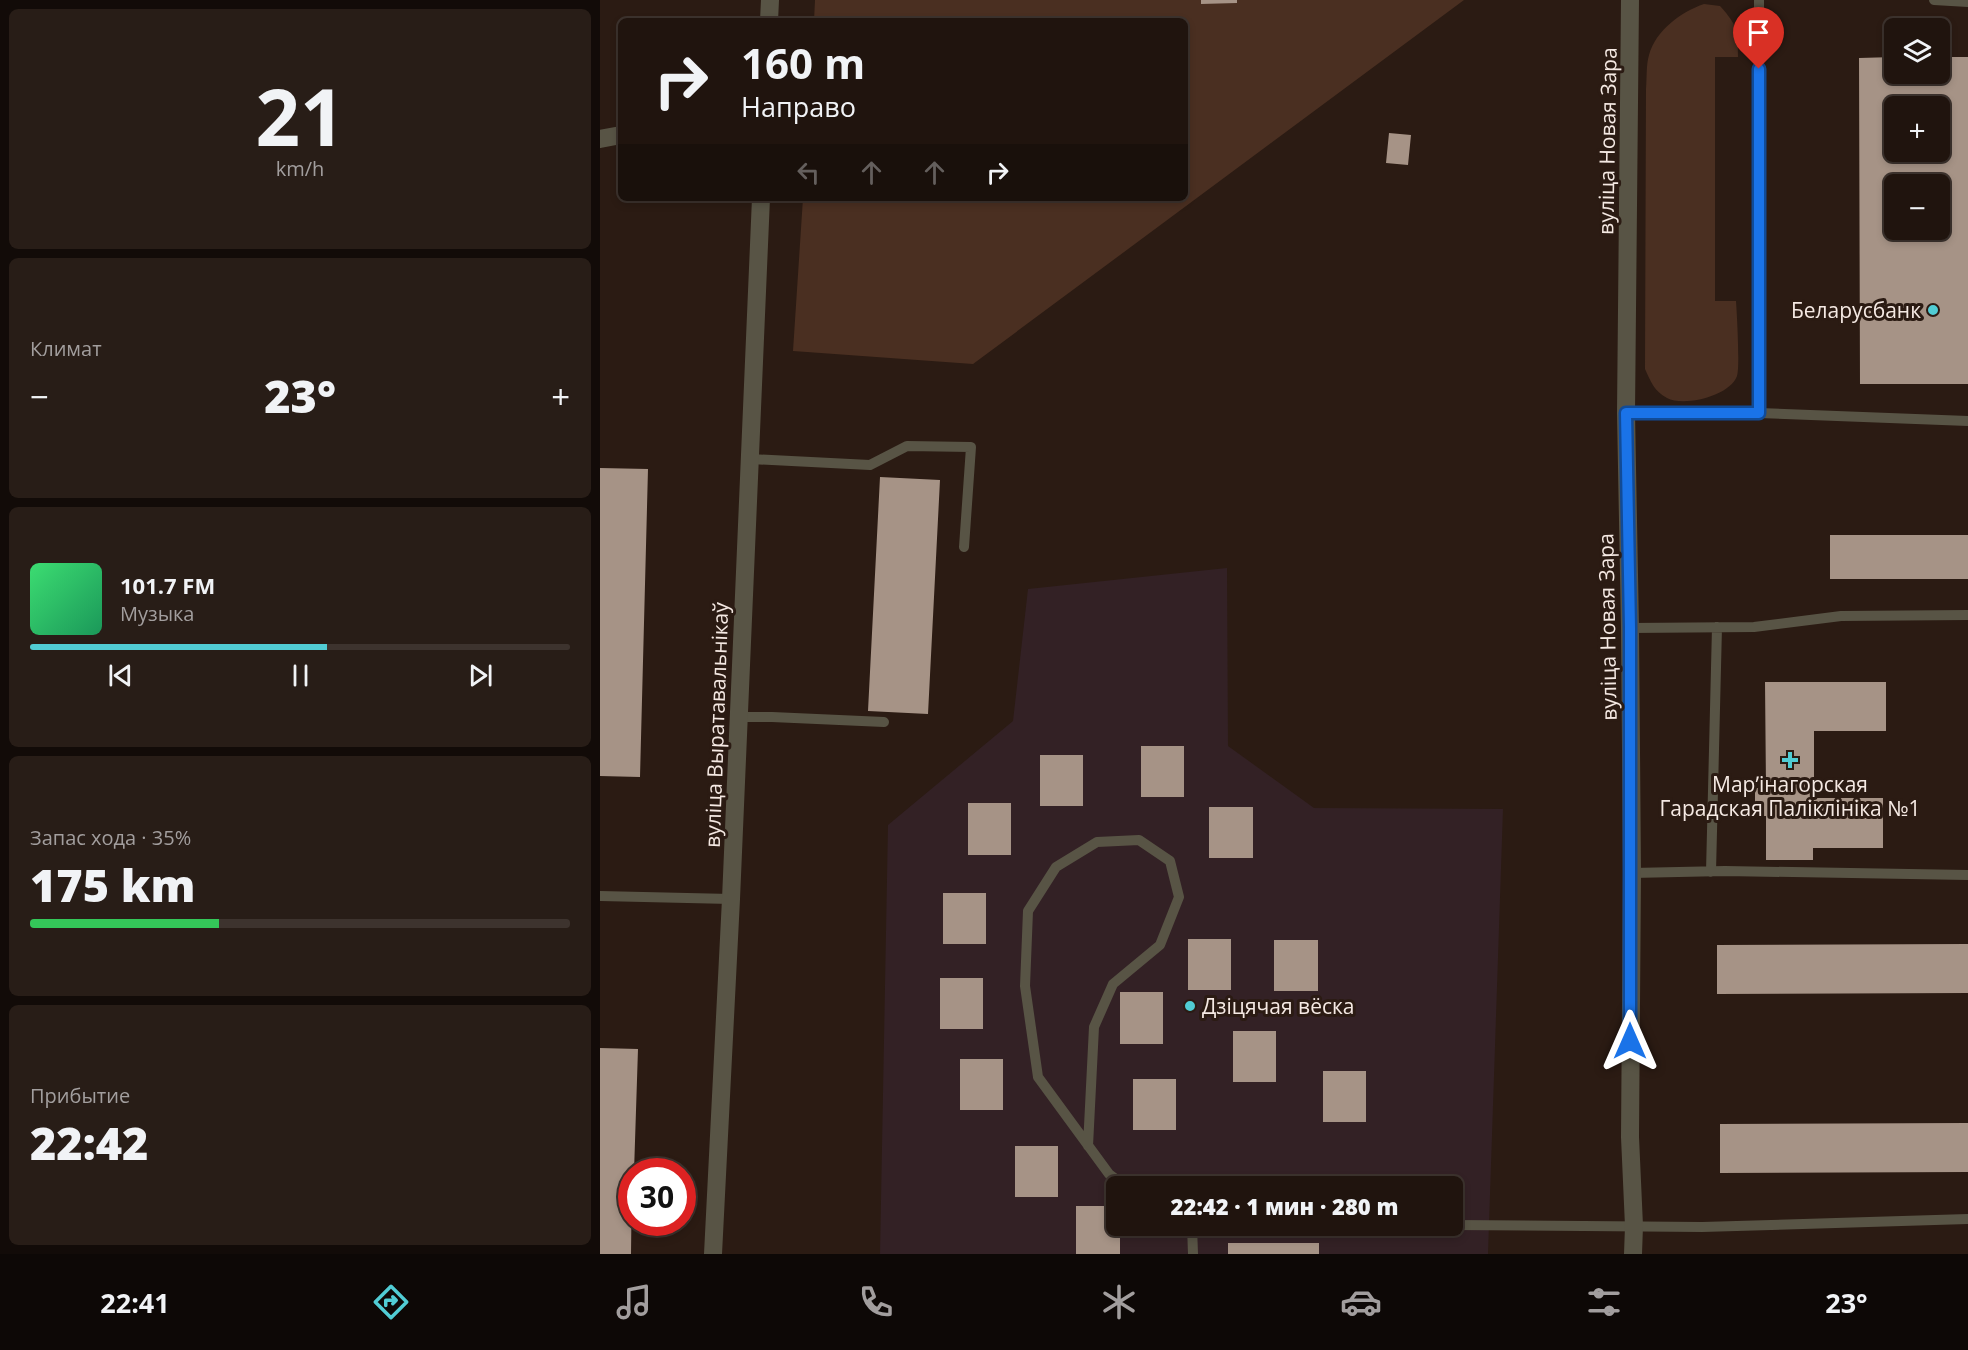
<!DOCTYPE html>
<html lang="ru">
<head>
<meta charset="utf-8">
<style>
	:root { --surface:#20140e; --page:#281d17; --text:#f1f3f6; --muted:#a29e9e; --line:#3d332e; --accent:#51ccd4 }
	body { margin:0; font-family:"Open Sans",sans-serif; background:var(--page); color:var(--text); height:100vh; display:flex; flex-direction:column; font-size:22px; white-space:nowrap }
	* { box-sizing:border-box; margin:0 }
	p { font-size:20px; color:var(--muted) }
	.icon { flex:none; width:33px; height:33px; fill:none; stroke:currentColor; stroke-width:2; stroke-linecap:round; stroke-linejoin:round }
	.map { position:relative; flex:1; overflow:hidden }
	.side { display:flex; flex-direction:column; gap:9px; padding:9px; background:#120b08; width:600px }
	.side>* { flex:none }
	.banner { position:absolute; left:18px; top:18px; width:570px; height:183px; border-radius:9px; box-shadow:0 3px 9px #0003,0 0 0 2px var(--line); background:#20140e; color:var(--text); overflow:hidden }
	.tools { position:absolute; left:1284px; top:18px; display:grid; gap:12px }
	.tools a { display:grid; place-items:center; width:66px; height:66px; border-radius:9px; background:var(--surface); box-shadow:0 3px 9px #0003,0 0 0 2px var(--line); font-size:30px }
	.speed { position:absolute; left:18px; top:1158px; display:flex; gap:12px; font-size:30px; font-weight:700; text-align:center }
	.speed>* { display:grid; place-content:center; width:78px; height:78px; border-radius:50%; background:var(--surface); box-shadow:0 3px 9px #0003,0 0 0 2px var(--line); line-height:1 }
	.speed .limit { border:9px solid #d22; background:#fff; color:#111 }
	.pin { position:absolute; display:grid; place-items:center; width:51px; height:51px; color:#fff; margin:-62px -26px; border-radius:50% 50% 50% 0; rotate:-45deg; box-shadow:0 0 6px #0007 }
	.pin .icon { rotate:45deg }
	.me { position:absolute; width:66px; margin:-33px; rotate:0deg; stroke-linejoin:round; filter:drop-shadow(0 0 4px #0008) }
	.turn { display:flex; align-items:center; gap:21px; height:126px; padding:0 24px; font-size:27px }
	.turn .icon { width:78px; height:78px; stroke-width:2.5 }
	.turn b { display:block; font-size:42px; line-height:51px }
	.lanes { display:flex; align-items:center; height:57px; padding:0 24px; background:#0003; justify-content:center; gap:30px; direction:ltr }
	.lanes .off { opacity:.35 }
	.big { font-size:45px; font-weight:800; line-height:1.1 }
	.side .card { flex:1; display:flex; flex-direction:column; justify-content:center; gap:9px; min-width:0; padding:0 21px; border-radius:9px; background:var(--page) }
	.side .dial { align-items:center; gap:0 }
	.dial b { font-size:78px; line-height:1 }
	.song { display:flex; align-items:center; gap:18px }
	.cover { width:72px; height:72px; border-radius:9px; background:linear-gradient(135deg,hsl(140 70% 55%),hsl(150 70% 35%)) }
	.played { height:6px; border-radius:3px; background:linear-gradient(90deg,var(--accent) 55%,var(--line) 55%) }
	.keys { display:flex; justify-content:space-around; direction:ltr }
	.heat { display:flex; justify-content:space-between; align-items:center; font-size:33px; direction:ltr }
	.charge { height:9px; border-radius:4px; background:linear-gradient(90deg,#34c759 35%,var(--line) 0) }
	.trip { position:absolute; left:506px; top:1176px; width:357px; height:60px; border-radius:9px; background:var(--surface); box-shadow:0 3px 9px #0003,0 0 0 2px var(--line); font-weight:800; line-height:60px; text-align:center }
	.tabs { display:flex; height:96px; justify-content:space-around; align-items:center; background:#0d0806; color:var(--muted) }
	.tabs .icon { width:42px; height:42px }
	.tabs .active { color:var(--accent) }
	.tabs b { font-size:27px; color:var(--text) }
	main { display:flex; flex:1; min-height:0 }
	.map>svg:first-child { display:block }
	.education { fill:#332125; fill-rule:evenodd }
	.green { fill:#4a2f21 }
	.building { fill:#a69386; fill-rule:evenodd }
	.lines { fill:none; stroke-linecap:round; stroke-linejoin:round }
	.lane { stroke:#585445; stroke-width:10 }
	.street { stroke:#585445; stroke-width:18 }
	.route-casing { stroke:#114b97; stroke-width:15 }
	.route { stroke:#1a73e8; stroke-width:10 }
	.poi-dot { fill:#51ccd4; stroke:#2b1b13; stroke-width:2 }
	.labels { text-anchor:middle; dominant-baseline:central; stroke-width:6; stroke-linejoin:round; paint-order:stroke }
	.street-label { font-size:21px; fill:#f5e9e3; stroke:#2b1b13 }
	.poi-label { font-size:21px; fill:#f5e9e3; stroke:#2b1b13; text-anchor:end }
</style>
</head>
<body>
<main>
<section class="side">
<div class="card dial"><b>21</b><p>km/h</p></div>
<div class="card"><p>Климат</p>
<div class="heat"><a>−</a><b class="big">23°</b><a>+</a></div>
</div>
<div class="card">
<div class="song"><i class="cover"></i><div><b>101.7 FM</b><p>Музыка</p></div></div>
<div class="played"></div>
<div class="keys"><svg class="icon" aria-label="previous" viewBox="0 0 24 24"><path d="M18 5L8 12l10 7zM5 5v14"/></svg><svg class="icon" aria-label="pause" viewBox="0 0 24 24"><path d="M8 5v14M16 5v14"/></svg><svg class="icon" aria-label="next" viewBox="0 0 24 24"><path d="M6 5l10 7-10 7zM19 5v14"/></svg></div>
</div>
<div class="card"><p>Запас хода · 35%</p><b class="big">175 km</b><div class="charge"></div></div>
<div class="card"><p>Прибытие</p><b class="big">22:42</b></div>
</section>
<div class="map">
<svg width="1368" height="1254" viewBox="0 0 1368 1254">
	<rect width="100%" height="100%" fill="#2b1b13"/>
	<!-- education -->
	<path class="education" d="M 627,568 L 628,746 L 714,808 L 903,809 L 888,1254 L 280,1254 L 288,825 L 413,721 L 428,589 ZM 516,1186 L 852,1186 L 852,1226 L 516,1226 Z"/>
	<!-- green -->
	<path class="green" d="M 215,0 L 864,0 L 373,364 L 193,351 L 203,198 L 585,198 L 585,21 L 214,21 Z
		M 1104,4 L 1120,6 C 1138,26 1138,31 1138,57 L 1115,57 L 1115,301 L 1136,301 C 1137,314 1140,368 1137,376 C 1130,396 1084,407 1067,398 C 1054,391 1051,382 1045,369 L 1046,89 C 1047,78 1046,65 1049,55 C 1056,30 1081,12 1104,4 Z"/>
	<!-- building -->
	<path class="building" d="M 601,0 L 637,0 L 637,3 L 601,4 Z
		M 1294,57 L 1294,74 L 1340,74 L 1340,57 L 1368,57 L 1368,384 L 1260,384 L 1259,58 ZM 1294,106 L 1340,106 L 1340,152 L 1294,152 ZM 1294,184 L 1340,184 L 1340,230 L 1294,230 Z
		M 789,133 L 811,135 L 808,165 L 786,163 Z
		M 0,468 L 48,469 L 40,777 L 0,776 Z
		M 280,477 L 340,480 L 328,714 L 268,711 Z
		M 1230,535 L 1368,535 L 1368,579 L 1230,579 Z
		M 1165,682 L 1286,682 L 1286,731 L 1214,731 L 1214,798 L 1283,798 L 1283,848 L 1213,848 L 1213,860 L 1166,860 L 1166,816 L 1155,816 L 1155,788 L 1166,788 Z
		M 541,746 L 584,746 L 584,797 L 541,797 Z
		M 440,755 L 483,755 L 483,806 L 440,806 Z
		M 368,803 L 411,803 L 411,855 L 368,855 Z
		M 609,807 L 653,807 L 653,858 L 609,858 Z
		M 343,893 L 386,893 L 386,944 L 343,944 Z
		M 588,939 L 631,939 L 631,990 L 588,990 Z
		M 674,940 L 718,940 L 718,991 L 674,991 Z
		M 1368,944 L 1368,993 L 1117,994 L 1117,945 Z
		M 340,978 L 383,978 L 383,1029 L 340,1029 Z
		M 520,992 L 563,992 L 563,1044 L 520,1044 Z
		M 633,1031 L 676,1031 L 676,1082 L 633,1082 Z
		M 0,1048 L 38,1049 L 34,1172 L 32,1172 L 31,1254 L 0,1254 Z
		M 360,1059 L 403,1059 L 403,1110 L 360,1110 Z
		M 723,1071 L 766,1071 L 766,1122 L 723,1122 Z
		M 533,1079 L 576,1079 L 576,1130 L 533,1130 Z
		M 1368,1123 L 1368,1172 L 1120,1173 L 1120,1124 Z
		M 415,1146 L 458,1146 L 458,1197 L 415,1197 Z
		M 476,1206 L 516,1206 L 516,1226 L 520,1226 L 520,1254 L 476,1254 Z
		M 628,1243 L 719,1243 L 719,1254 L 628,1254 Z"/>
	<g class="lines">
		<!-- lane -->
		<path class="lane" d="M 1159,0 L 1159,413
			M 1334,0 L 1368,2
			M 1026,413 L 1159,413 L 1368,421
			M 150,459 L 270,465 L 307,446 L 371,447 L 364,547
			M 1030,628 L 1154,627 L 1241,616 L 1368,615
			M 139,717 L 172,717 L 284,722
			M 1111,872 L 1117,627
			M 1032,873 L 1125,871 L 1368,875
			M 0,896 L 131,899
			M 488,1146 L 494,1027 L 513,984 L 560,945 L 579,897 L 570,861 L 539,840 L 497,842 L 456,867 L 428,911 L 425,986 L 438,1077 L 509,1174 L 525,1186
			M 852,1225 L 1102,1227 L 1368,1219
			M 592,1226 L 593,1254"/>
		<!-- street -->
		<path class="street" d="M 1030,0 L 1026,413 L 1030,628 L 1032,873 L 1030,1137 L 1034,1226 L 1033,1254
			M 169,21 L 170,0
			M 0,139 L 21,135
			M 113,1254 L 131,899 L 161,198"/>
	</g>
	<g class="lines">
		<!-- route casing -->
		<g class="route-casing">
			<path id="route" d="M 1030,1041 L 1030,628 L 1026,413 L 1159,413 L 1159,69"/>
		</g>
		<!-- route -->
		<use href="#route" class="route"/>
	</g>
	<!-- markers -->
	<g class="poi-dot">
		<circle cx="1333" cy="310" r="6"/>
		<path d="M1187 751h6v6h6v6h-6v6h-6v-6h-6v-6h6z"/>
		<circle cx="590" cy="1006" r="6"/>
	</g>
	<g class="labels">
		<!-- street labels -->
		<g class="street-label">
			<text transform="translate(1007 141) rotate(-89)">вуліца Новая Зара</text>
			<text transform="translate(1007 627) rotate(-91)">вуліца Новая Зара</text>
			<text transform="translate(116 725) rotate(-88)">вуліца Выратавальнікаў</text>
		</g>
		<!-- poi labels -->
		<g class="poi-label">
			<text x="1321" y="310">Беларусбанк</text>
			<text x="1190" y="784" text-anchor="middle">Марʼінагорская<tspan x="1190" dy="24">Гарадская Паліклініка №1</tspan></text>
			<text x="602" y="1006" text-anchor="start">Дзіцячая вёска</text>
		</g>
	</g>
</svg>
<div class="tools">
<a><svg class="icon" aria-label="layers" viewBox="0 0 24 24"><path d="M12 4l9 5-9 5-9-5zM3 14l9 5 9-5"/></svg></a>
<a>+</a>
<a>−</a>
</div>
<div class="speed"><div class="limit">30</div></div>
<div class="pin" style="left:1159px;top:69px;background:#d93025"><svg class="icon" aria-label="arrive" viewBox="0 0 24 24"><path d="M6 21V4h12l-3 4 3 4H6"/></svg></div>
<svg class="me" style="left:1030px;top:1041px" viewBox="-20 -20 40 40"><path d="M0-17L14 15 0 8-14 15z" fill="#1a73e8" stroke="#fff" stroke-width="4"/></svg>
<div class="trip">22:42 · 1 мин · 280 m</div>
<div class="banner">
<div class="turn"><svg class="icon" aria-label="right" viewBox="0 0 24 24"><path d="M7 20v-9h11M14 6l5 5-5 5"/></svg><div><b>160 m</b>Направо</div></div>
<div class="lanes"><svg class="icon off" aria-label="left" viewBox="0 0 24 24"><path d="M17 20v-9H6M10 6l-5 5 5 5"/></svg><svg class="icon off" aria-label="ahead" viewBox="0 0 24 24"><path d="M12 20V5M6 11l6-6 6 6"/></svg><svg class="icon off" aria-label="ahead" viewBox="0 0 24 24"><path d="M12 20V5M6 11l6-6 6 6"/></svg><svg class="icon" aria-label="right" viewBox="0 0 24 24"><path d="M7 20v-9h11M14 6l5 5-5 5"/></svg></div>
</div>
</div>
</main>
<nav class="tabs">
<b>22:41</b>
<svg class="icon active" aria-label="directions" viewBox="0 0 24 24"><path d="M12 3l9 9-9 9-9-9zM9 14v-3h6M13 9l2 2-2 2"/></svg>
<svg class="icon" aria-label="music" viewBox="0 0 24 24"><path d="M9 18V5l10-2v13"/><circle cx="6" cy="18" r="3"/><circle cx="16" cy="16" r="3"/></svg>
<svg class="icon" aria-label="phone" viewBox="0 0 24 24"><path d="M5 4h4l2 5-3 2q2 4 5 5l2-3 5 2v4C11 20 4 13 5 4z"/></svg>
<svg class="icon" aria-label="climate" viewBox="0 0 24 24"><path d="M12 3v18M4 7l16 10M4 17L20 7"/></svg>
<svg class="icon" aria-label="car" viewBox="0 0 24 24"><path d="M5 17H2v-5l4-1 3-4h7l3 4 3 1v5h-3M9 17h6M6 11h13"/><circle cx="7" cy="17" r="2"/><circle cx="17" cy="17" r="2"/></svg>
<svg class="icon" aria-label="filters" viewBox="0 0 24 24"><path d="M4 7h16M4 17h16"/><circle cx="9" cy="7" r="2"/><circle cx="15" cy="17" r="2"/></svg>
<b>23°</b>
</nav>
</body>
</html>
